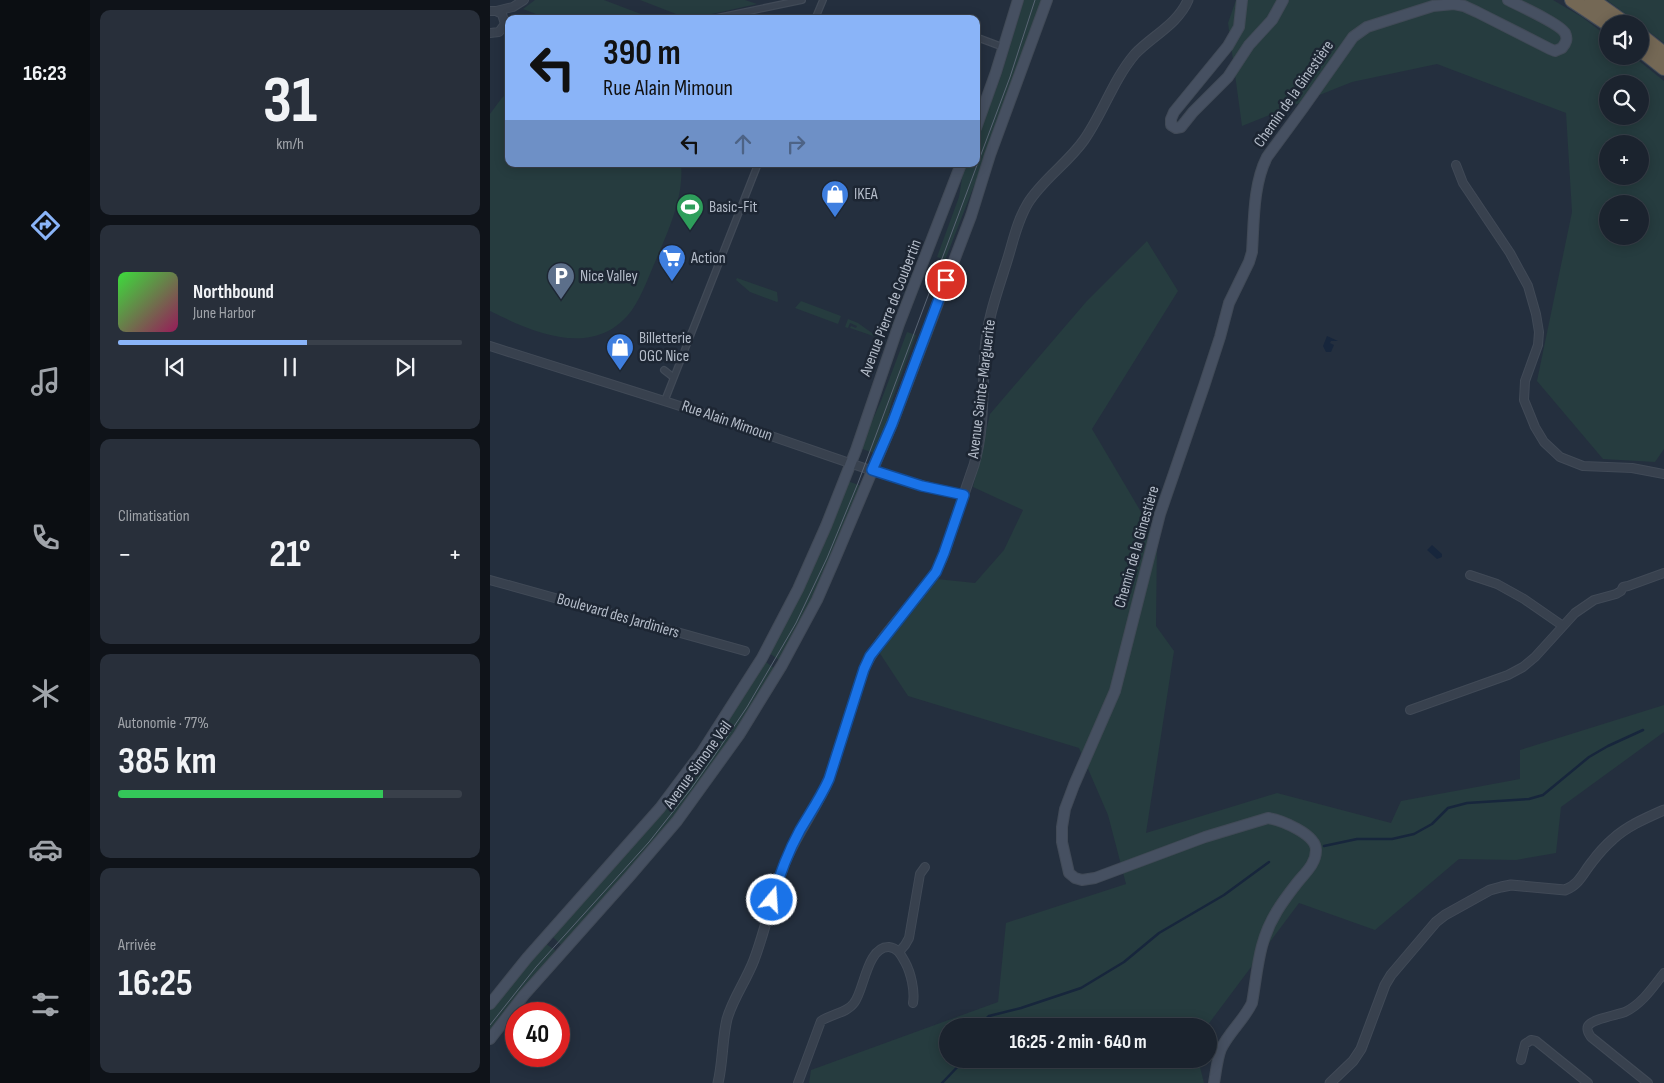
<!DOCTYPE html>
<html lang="fr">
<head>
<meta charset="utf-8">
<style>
	:root { --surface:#1b232e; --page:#282f3a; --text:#f1f3f6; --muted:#a0a4aa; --line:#39404a; --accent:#8ab4f8 }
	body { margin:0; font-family:"Sofia Sans Condensed",sans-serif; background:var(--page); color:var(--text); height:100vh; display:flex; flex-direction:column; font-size:19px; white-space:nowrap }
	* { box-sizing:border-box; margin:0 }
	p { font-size:16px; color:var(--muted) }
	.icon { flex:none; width:28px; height:28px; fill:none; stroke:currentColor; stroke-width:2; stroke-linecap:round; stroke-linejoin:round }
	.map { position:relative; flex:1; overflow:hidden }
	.drawer { display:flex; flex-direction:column; gap:10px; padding:10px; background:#0f1319; width:400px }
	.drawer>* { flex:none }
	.banner { position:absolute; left:15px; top:15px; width:475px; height:152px; border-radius:10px; box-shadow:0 2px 12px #0003,0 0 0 1px var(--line); background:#8ab4f8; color:#111; overflow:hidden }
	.tools { position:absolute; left:1109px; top:15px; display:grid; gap:10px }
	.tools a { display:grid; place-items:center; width:50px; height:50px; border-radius:50%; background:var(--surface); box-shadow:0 2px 12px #0003,0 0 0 1px var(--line); font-size:25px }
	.speed { position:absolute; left:15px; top:1002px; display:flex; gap:10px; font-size:25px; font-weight:700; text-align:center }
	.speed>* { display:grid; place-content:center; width:65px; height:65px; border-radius:50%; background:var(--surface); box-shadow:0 2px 12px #0003,0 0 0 1px var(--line); line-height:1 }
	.speed .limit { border:8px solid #d22; background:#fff; color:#111 }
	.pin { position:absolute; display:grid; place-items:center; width:42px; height:42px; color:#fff; margin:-21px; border:2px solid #fff; border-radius:50%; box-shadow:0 1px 5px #0007 }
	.me { position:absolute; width:55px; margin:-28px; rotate:18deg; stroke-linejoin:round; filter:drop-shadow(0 0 4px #0008) }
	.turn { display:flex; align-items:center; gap:18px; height:105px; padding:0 15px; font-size:22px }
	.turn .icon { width:65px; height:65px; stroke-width:2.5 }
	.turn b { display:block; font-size:35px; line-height:42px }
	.lanes { display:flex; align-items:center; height:48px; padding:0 15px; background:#0003; justify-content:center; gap:25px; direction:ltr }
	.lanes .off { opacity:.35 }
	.big { font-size:38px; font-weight:700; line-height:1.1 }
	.drawer .widget { flex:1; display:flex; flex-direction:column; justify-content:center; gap:8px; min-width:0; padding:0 18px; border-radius:10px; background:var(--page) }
	.drawer .dial { align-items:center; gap:0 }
	.dial b { font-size:65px; line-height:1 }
	.song { display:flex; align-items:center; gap:15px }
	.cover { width:60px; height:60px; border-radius:8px; background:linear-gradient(135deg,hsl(120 70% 55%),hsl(330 70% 35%)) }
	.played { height:5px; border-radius:2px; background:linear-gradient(90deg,var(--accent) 55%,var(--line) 55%) }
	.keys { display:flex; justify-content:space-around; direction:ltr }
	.heat { display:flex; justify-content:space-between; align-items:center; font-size:28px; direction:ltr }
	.charge { height:8px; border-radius:4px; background:linear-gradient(90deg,#34c759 77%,var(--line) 0) }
	.trip { position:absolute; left:449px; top:1018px; width:278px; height:50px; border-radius:25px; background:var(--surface); box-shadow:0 2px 12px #0003,0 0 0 1px var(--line); font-weight:700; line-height:50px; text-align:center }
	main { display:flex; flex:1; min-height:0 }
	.dock { display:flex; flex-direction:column; width:90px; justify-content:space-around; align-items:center; background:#0b0e12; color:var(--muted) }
	.dock .icon { width:35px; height:35px }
	.dock .selected { color:var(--accent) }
	.dock b { font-size:22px; color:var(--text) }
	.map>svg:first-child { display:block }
	.green { fill:#263c3f; fill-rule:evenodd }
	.water { fill:#17263c }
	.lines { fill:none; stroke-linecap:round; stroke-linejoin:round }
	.stream { stroke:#17263c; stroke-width:2.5 }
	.pedestrian-casing { stroke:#414a57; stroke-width:8 }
	.minor-casing { stroke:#414a57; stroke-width:10 }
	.tertiary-casing { stroke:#414a57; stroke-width:11 }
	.secondary-casing { stroke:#414a57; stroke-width:12 }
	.motorway-casing { stroke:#434c59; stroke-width:16 }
	.pedestrian { stroke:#38414e; stroke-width:5.5 }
	.minor { stroke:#38414e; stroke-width:8 }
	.tertiary { stroke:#38414e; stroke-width:9 }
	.secondary { stroke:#465061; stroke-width:10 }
	.motorway { stroke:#746855; stroke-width:14 }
	.tram { stroke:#5a6575; stroke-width:1 }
	.route-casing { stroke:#114b97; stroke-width:12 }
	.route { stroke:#1a73e8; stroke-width:9 }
	.labels { text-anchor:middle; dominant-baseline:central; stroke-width:5; stroke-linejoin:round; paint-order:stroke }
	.street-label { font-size:16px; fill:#b4bcc9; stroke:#1d2633 }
	.poi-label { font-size:16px; fill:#b4bcc9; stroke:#1d2633; text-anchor:start }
</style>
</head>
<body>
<main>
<nav class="dock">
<b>16:23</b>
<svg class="icon selected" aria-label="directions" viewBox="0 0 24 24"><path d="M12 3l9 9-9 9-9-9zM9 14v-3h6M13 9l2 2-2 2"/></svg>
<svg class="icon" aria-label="music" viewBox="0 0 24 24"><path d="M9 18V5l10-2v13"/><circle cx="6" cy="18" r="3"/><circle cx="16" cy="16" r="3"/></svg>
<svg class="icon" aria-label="phone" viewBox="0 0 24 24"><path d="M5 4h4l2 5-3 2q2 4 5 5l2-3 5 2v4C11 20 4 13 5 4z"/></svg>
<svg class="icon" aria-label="climate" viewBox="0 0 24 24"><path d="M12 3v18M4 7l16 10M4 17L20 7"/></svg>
<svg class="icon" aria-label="car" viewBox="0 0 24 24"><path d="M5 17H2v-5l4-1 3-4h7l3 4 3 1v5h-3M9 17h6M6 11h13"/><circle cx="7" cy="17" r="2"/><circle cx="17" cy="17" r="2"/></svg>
<svg class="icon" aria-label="filters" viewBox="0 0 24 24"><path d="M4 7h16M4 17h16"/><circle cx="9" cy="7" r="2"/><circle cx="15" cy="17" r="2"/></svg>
</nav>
<section class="drawer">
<div class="widget dial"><b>31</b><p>km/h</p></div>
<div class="widget">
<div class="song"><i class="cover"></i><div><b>Northbound</b><p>June Harbor</p></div></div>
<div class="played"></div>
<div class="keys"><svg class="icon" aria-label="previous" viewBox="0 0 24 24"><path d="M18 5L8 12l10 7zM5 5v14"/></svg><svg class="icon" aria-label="pause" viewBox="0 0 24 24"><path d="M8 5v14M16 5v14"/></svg><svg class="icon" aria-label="next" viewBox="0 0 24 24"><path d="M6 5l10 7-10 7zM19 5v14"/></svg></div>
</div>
<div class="widget"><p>Climatisation</p>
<div class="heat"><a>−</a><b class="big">21°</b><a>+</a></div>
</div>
<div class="widget"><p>Autonomie · 77%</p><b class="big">385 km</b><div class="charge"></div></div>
<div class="widget"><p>Arrivée</p><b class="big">16:25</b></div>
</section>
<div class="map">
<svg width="1174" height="1083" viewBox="0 0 1174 1083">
	<rect width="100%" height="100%" fill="#242f3e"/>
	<!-- green -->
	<path class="green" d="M 45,0 L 114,0 L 164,19 L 59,19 L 33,9 Z
		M 150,0 L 255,0 L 267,4 L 199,19 Z
		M 534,0 L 553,0 L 491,168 L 455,260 L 447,257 L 469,197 L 474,167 L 476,164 L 486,164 L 486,142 L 511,76 Z
		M 746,0 L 1063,0 L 1092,17 L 1117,36 L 1118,56 L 1143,56 L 1174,81 L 1174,449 L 1165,462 L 1113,459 L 1047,381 L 1082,212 L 1076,113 L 947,64 L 862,82 L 752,126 L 738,23 ZM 1118,84 L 1150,84 L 1150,116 L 1118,116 ZM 1118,144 L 1150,144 L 1150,176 L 1118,176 ZM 1118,204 L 1150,204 L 1150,236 L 1118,236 Z
		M 1117,0 L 1174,0 L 1174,43 Z
		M 19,91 L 19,164 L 191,164 C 194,195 180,227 168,255 C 160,273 153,294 142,310 C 105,360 44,333 0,311 L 0,114 L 11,99 Z
		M 657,241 L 688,291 L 602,429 L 667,539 L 666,626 L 684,651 L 656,833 L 787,793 L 901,823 L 911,801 L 1030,779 L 1030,750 L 1174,705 L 1174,732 L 1071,807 L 1066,853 L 1026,860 L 969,859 L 885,930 L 809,903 L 717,1026 L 458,1026 L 458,1059 L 708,1059 L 714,1083 L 319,1083 L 321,1070 L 508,1002 L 516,923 L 636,884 L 618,815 L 589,748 L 418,696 L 389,652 L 447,579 L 485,583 L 514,550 L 533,510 L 483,487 L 500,414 L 596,302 Z
		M 247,278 L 287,292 L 288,301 L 287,302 L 260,292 L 246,280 Z
		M 311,301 L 351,316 L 348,324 L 305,308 Z
		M 358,319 L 368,323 L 389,338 L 360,328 L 361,326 L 366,328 L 367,326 L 360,323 L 358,328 L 355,327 Z
		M 417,332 L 426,335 L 401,403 L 395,432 L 383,453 L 370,448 L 391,401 Z
		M 360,482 L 369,485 L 370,487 L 324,597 L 291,660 L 289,660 L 279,653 C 309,596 334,543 358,483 Z
		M 274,662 L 276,662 L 285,669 C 257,714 230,760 197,802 C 158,851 115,898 73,945 L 71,945 L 63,937 L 63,935 C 106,888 149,842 188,792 C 219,750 247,706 274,662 Z
		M 56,944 L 65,950 L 66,952 L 0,1032 L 0,1010 L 21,983 Z"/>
	<!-- water -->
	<path class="water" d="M 837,336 L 848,341 L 841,341 L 840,343 L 844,345 L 841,352 L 836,352 L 833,346 Z
		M 942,545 L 952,554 L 952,557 L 947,559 L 937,550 Z"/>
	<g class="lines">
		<!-- stream -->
		<path class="stream" d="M 834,846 L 867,839 L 902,839 L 924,834 L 942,824 L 958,808 L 977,803 L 1039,799 L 1053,795 L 1099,757 L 1118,746 L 1153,730
			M 488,1026 L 499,1016 L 531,1008 L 591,988 L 634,962 L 669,933 L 734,895 L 779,862
			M 452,1083 L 475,1059"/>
		<!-- pedestrian casing -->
		<g class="pedestrian-casing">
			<path id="pedestrian" d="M 222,19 L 312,0
				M 325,19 L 333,0
				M 486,37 L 510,46
				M 174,370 L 183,377
				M 175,400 L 268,164"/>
		</g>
		<!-- minor casing -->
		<g class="minor-casing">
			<path id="minor" d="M 0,11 L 6,11 L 12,14 L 15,24 L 9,32 L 0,33
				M 6,11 L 23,7 L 34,0
				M 966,165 L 973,183 L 1020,253 L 1038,286 L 1046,314 L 1049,332 L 1048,345 L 1035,381 L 1034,400 L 1045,427 L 1054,442 L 1070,457 L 1093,466 L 1142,468 L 1174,474
				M 0,346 C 87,374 174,400 260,429 C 331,452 401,481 474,495
				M 980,575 L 1007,584 L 1034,599 L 1073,626
				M 0,580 L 255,651
				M 920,710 L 1018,675 L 1033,667 L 1045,657 L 1085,613 L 1104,600 L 1126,594 L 1131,591 L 1133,587 L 1138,586 L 1174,573
				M 409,952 L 415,945 L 419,938 L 430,874 L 435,867
				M 1031,1060 L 1035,1044 L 1041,1040 L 1046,1041 L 1098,1083
				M 308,1083 L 331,1021 C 341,1014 357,1013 364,1003 C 374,991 377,946 399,947 C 408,948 411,955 415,962 C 421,973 425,991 423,1003
				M 1158,1083 L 1101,1037 C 1099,1034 1096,1030 1098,1026 C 1102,1019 1127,1015 1135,1012 C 1152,1004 1163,987 1174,973"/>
		</g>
		<!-- tertiary casing -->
		<g class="tertiary-casing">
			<path id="tertiary" d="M 228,1083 C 233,1062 232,1040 237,1019 C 243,998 256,981 264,960 C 277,926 283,889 298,856 C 310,829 328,806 339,779 L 374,669 C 391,633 423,606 445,573 C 454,559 458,542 463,527 C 470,506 477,485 484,465 C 495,428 492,388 495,350 C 497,319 508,290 517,261 C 523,242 527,221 538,203 C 553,179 578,163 594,140 C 613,113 623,80 645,54 C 662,36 688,24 698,0
				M 840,1083 L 863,1061 L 871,1049 L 895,985 L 901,975 L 946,922 L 955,915 L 1000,890 L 1011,887 L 1021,885 L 1075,890 C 1089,885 1093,873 1102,862 C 1108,854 1115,846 1123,839 C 1137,826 1156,818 1174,810"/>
		</g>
		<!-- secondary casing -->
		<g class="secondary-casing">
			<path id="secondary" d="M 752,0 L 749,27 L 738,46 L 684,112 L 681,119 L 681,125 L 686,128 L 691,127 L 703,112 L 738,77 L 759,45 L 782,20 L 793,0
				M 486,128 L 506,72 L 528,0
				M 0,1004 L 37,958 L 170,808 L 212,752 L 272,658 L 308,589 L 336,526 L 366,450 L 409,324 L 471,164
				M 0,1039 L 34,995 L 139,877 L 187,821 L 249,735 L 292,665 L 327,600 L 344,561 L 402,424 L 481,216 L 500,155 L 557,0
				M 724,1083 C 726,1072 727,1059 731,1049 C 739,1032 754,1020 762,1003 C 768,969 768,942 787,911 C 793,901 800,892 807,883 C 815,873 826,864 826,850 C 826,834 791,820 778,818 L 715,837 L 605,878 L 592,880 L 585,878 L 579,873 L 572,842 L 572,827 L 575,809 L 584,785 L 625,691 L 670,514 L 714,386 L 730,337 L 739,303 L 759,262 L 762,252 C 764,222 763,184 777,157 L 813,108 L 863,37 L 877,27 L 943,6 L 964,4 L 974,6 L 987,12 L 1060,49 L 1065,51 L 1072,48 C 1076,43 1078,39 1075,33 C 1070,24 1030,6 1018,0"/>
		</g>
		<!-- motorway casing -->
		<g class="motorway-casing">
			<path id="motorway" d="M 1082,0 L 1118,24
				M 1102,0 L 1136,24
				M 1150,35 L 1174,54
				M 1150,49 L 1174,68"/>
		</g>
		<!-- pedestrian -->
		<use href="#pedestrian" class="pedestrian"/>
		<!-- minor -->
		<use href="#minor" class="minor"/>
		<!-- tertiary -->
		<use href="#tertiary" class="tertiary"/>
		<!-- secondary -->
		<use href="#secondary" class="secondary"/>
		<!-- motorway -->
		<use href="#motorway" class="motorway"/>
		<!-- tram -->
		<path class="tram" d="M 0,1025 L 46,967 L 159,842 L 200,790 L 222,759 L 257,707 L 306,623 L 337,558 L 368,483 L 520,77 L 545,0"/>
	</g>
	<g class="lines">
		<!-- route casing -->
		<g class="route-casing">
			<path id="route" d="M 282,900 C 289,876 298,852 310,830 C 320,813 331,797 339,779 L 374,669 L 380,656 L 446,572 L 454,553 L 474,495 L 432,486 L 382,470 L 402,424 L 456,280"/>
		</g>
		<!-- route -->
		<use href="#route" class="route"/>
	</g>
	<!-- icons -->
	<defs>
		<g id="shop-pin" transform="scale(1.4375)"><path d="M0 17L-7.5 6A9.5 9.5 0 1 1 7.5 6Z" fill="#3f7fe0" stroke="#1d2633"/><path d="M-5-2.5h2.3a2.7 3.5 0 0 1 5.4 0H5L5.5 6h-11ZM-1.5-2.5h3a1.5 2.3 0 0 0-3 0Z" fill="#fff"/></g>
		<g id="stadium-pin" transform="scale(1.4375)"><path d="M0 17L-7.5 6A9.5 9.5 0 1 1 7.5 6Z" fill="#2e9e5b" stroke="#1d2633"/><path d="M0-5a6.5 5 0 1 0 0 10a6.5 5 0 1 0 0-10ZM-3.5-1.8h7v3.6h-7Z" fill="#fff"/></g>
		<g id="supermarket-pin" transform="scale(1.4375)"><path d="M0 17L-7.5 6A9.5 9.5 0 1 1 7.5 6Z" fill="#3f7fe0" stroke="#1d2633"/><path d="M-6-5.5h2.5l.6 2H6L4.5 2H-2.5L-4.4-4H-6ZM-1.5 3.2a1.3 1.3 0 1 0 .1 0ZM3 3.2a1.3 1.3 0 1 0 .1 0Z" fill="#fff"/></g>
		<g id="parking-pin" transform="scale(1.4375)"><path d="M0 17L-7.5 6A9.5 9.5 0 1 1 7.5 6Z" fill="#5c6f8a" stroke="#1d2633"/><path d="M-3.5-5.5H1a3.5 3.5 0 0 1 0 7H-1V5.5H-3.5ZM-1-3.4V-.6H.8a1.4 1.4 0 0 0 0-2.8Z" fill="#fff"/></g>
	</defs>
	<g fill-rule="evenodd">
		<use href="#shop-pin" x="345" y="194"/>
		<use href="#stadium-pin" x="200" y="207"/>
		<use href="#supermarket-pin" x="182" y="258"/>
		<use href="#parking-pin" x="71" y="276"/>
		<use href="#shop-pin" x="130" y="347"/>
	</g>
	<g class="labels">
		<!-- street labels -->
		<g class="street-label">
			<text transform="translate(804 94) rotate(-55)">Chemin de la Ginestière</text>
			<text transform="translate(401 308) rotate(-69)">Avenue Pierre de Coubertin</text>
			<text transform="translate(492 389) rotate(-83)">Avenue Sainte-Marguerite</text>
			<text transform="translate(237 421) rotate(19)">Rue Alain Mimoun</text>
			<text transform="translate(647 547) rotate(-74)">Chemin de la Ginestière</text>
			<text transform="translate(128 616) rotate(16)">Boulevard des Jardiniers</text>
			<text transform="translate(208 765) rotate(-54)">Avenue Simone Veil</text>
		</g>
		<!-- poi labels -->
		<g class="poi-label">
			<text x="364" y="194">IKEA</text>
			<text x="219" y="207">Basic-Fit</text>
			<text x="201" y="258">Action</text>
			<text x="90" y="276">Nice Valley</text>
			<text x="149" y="338">Billetterie<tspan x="149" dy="18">OGC Nice</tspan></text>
		</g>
	</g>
</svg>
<div class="tools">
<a><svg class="icon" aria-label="sound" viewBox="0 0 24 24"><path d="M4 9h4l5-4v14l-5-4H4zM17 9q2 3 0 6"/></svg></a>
<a><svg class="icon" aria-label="search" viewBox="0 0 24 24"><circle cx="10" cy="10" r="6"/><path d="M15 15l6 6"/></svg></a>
<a>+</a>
<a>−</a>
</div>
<div class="speed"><div class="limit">40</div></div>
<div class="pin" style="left:456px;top:280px;background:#d93025"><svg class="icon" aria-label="arrive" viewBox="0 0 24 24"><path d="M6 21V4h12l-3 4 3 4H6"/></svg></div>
<svg class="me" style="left:282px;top:900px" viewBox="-20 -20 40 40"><circle r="17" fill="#1a73e8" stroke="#fff" stroke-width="3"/><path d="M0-11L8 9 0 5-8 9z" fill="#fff"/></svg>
<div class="trip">16:25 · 2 min · 640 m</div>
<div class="banner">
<div class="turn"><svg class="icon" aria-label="left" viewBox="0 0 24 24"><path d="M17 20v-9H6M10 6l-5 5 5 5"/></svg><div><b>390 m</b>Rue Alain Mimoun</div></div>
<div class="lanes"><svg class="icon" aria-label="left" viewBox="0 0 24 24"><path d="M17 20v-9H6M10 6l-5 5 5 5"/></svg><svg class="icon off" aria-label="ahead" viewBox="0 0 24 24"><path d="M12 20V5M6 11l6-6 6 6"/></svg><svg class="icon off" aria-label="right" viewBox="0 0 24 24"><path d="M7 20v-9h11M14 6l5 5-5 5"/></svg></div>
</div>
</div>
</main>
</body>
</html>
